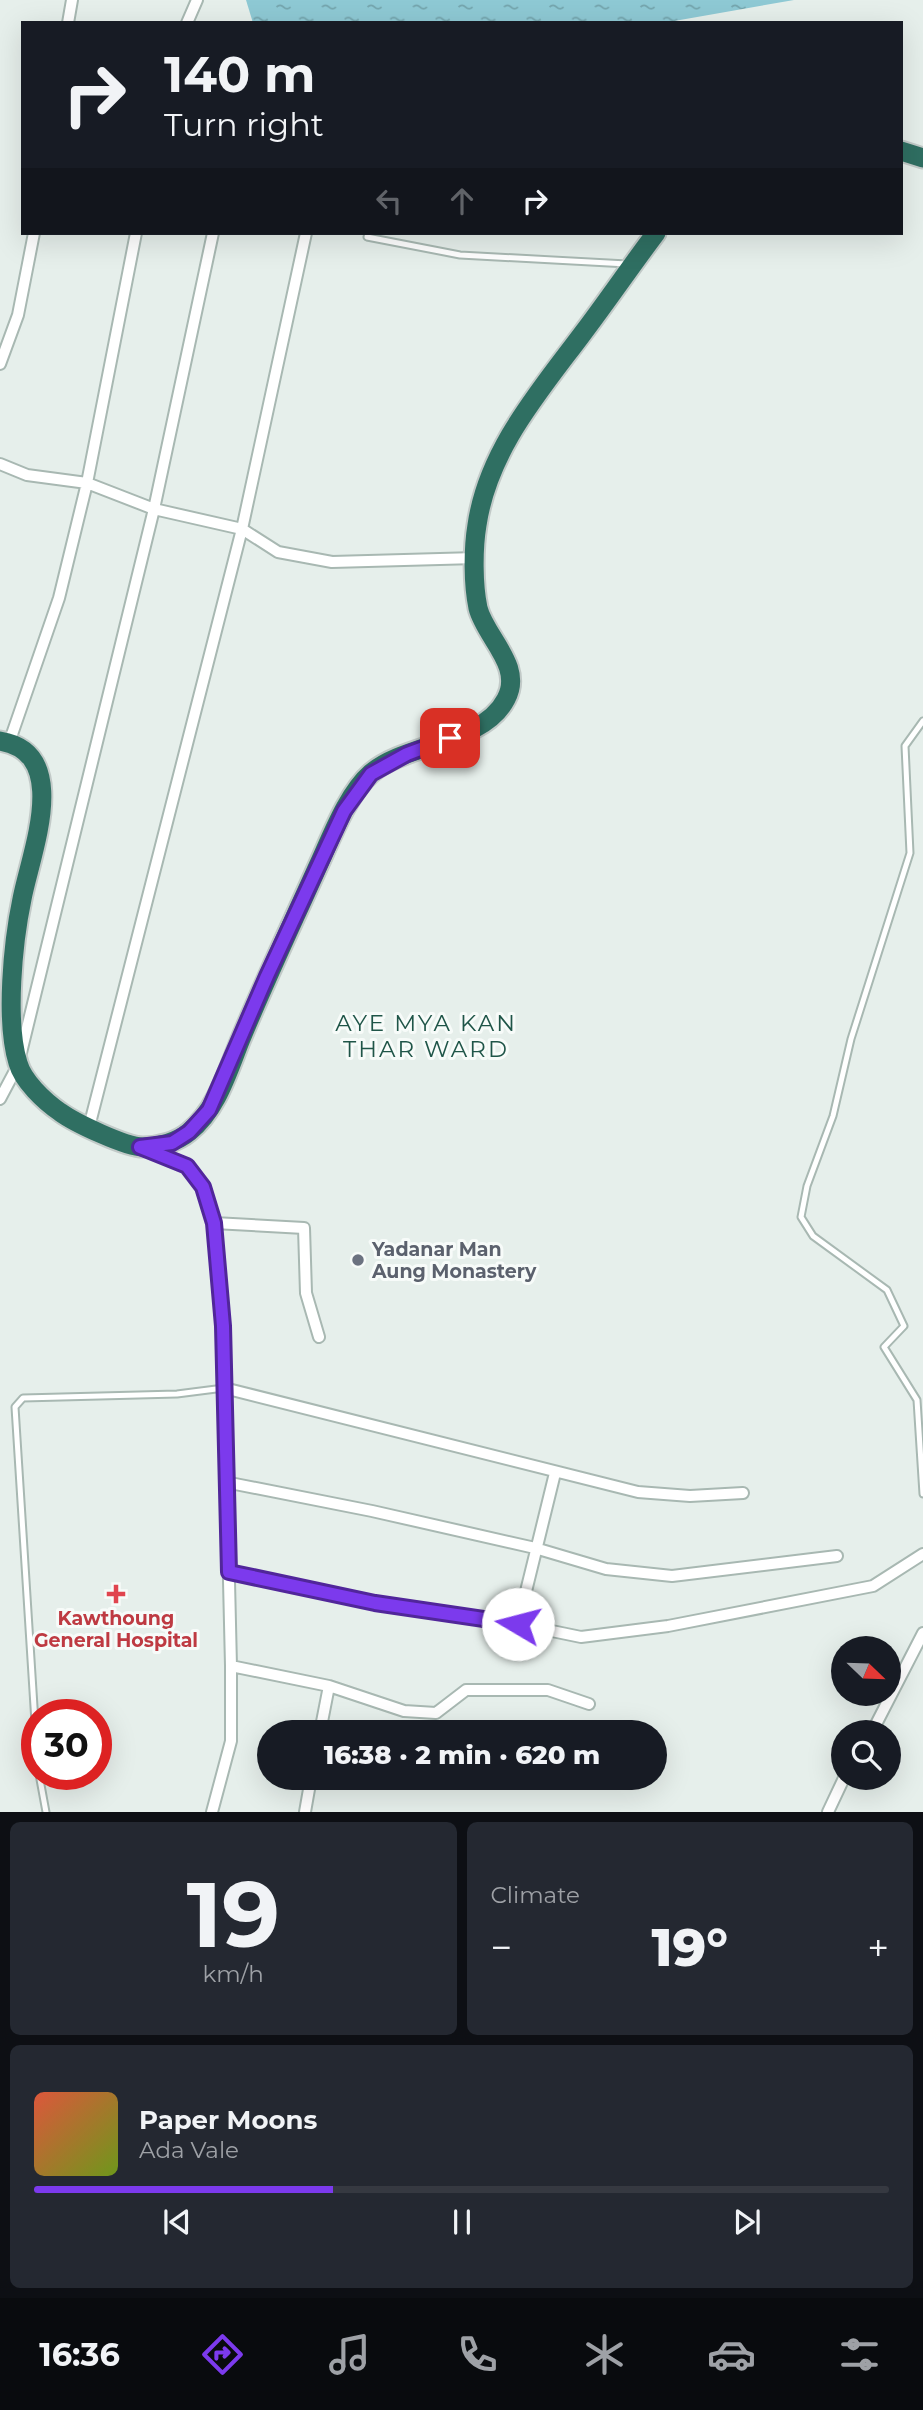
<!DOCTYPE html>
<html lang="en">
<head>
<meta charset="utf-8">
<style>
	:root { --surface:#171b24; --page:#242831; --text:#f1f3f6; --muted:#9ea1a6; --line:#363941; --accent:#7c3aed }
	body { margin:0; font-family:Montserrat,sans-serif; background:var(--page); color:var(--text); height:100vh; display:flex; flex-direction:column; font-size:26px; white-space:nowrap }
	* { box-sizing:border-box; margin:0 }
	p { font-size:23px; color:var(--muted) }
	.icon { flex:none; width:38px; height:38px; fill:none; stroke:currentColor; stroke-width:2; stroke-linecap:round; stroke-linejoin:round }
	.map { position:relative; height:1812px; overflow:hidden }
	.sheet { display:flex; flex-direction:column; gap:10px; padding:10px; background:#0d0f14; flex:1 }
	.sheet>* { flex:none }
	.banner { position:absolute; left:21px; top:21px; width:882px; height:214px; border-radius:0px; box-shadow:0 7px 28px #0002; background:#171b24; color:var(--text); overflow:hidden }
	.needle { width:46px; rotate:113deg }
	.controls { position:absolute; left:831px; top:1636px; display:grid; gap:14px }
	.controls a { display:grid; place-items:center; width:70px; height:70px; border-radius:50%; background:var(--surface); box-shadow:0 7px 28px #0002; font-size:35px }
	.speed { position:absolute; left:21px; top:1699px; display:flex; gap:14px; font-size:35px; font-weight:700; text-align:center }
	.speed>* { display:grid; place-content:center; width:91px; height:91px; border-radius:50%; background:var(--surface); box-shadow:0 7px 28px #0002; line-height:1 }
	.speed .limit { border:10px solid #d22; background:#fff; color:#111 }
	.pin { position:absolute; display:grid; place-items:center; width:60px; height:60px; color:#fff; margin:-30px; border-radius:14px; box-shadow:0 4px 10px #0006 }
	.me { position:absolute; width:77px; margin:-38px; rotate:278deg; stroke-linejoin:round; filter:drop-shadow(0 0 5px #0008) }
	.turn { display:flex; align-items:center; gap:24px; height:147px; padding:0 28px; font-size:32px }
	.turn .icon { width:91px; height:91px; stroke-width:2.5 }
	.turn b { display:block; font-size:49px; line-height:60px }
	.lanes { display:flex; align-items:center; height:66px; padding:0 28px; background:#0003; justify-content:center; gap:35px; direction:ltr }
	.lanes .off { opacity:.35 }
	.big { font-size:52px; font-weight:800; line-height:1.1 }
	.sheet .widget { flex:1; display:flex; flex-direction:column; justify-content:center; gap:10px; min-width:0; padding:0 24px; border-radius:10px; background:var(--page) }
	.sheet .dial { align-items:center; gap:0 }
	.dial b { font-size:91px; line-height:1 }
	.song { display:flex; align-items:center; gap:21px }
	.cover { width:84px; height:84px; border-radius:10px; background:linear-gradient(135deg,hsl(10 70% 55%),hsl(80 70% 35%)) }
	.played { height:7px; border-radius:4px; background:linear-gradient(90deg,var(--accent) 35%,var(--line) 35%) }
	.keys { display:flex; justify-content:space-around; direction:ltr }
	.heat { display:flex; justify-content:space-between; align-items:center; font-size:38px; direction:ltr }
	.sheet .tiles { flex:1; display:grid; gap:10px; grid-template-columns:1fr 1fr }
	.widget:last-child { grid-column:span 2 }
	.trip { position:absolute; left:257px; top:1720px; width:410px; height:70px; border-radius:35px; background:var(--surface); box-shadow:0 7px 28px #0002; font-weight:800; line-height:70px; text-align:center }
	.tabs { display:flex; height:112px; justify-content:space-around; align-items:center; background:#090b0e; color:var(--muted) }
	.tabs .icon { width:49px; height:49px }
	.tabs .on { color:var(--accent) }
	.tabs b { font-size:32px; color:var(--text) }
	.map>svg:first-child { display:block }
	.water { fill:url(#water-ripples) }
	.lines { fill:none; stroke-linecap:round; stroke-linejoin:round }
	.lane-casing { stroke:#a8b8b2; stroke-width:9 }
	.street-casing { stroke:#a8b8b2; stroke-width:14 }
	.highway-casing { stroke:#c2cac8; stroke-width:23 }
	.lane { stroke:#fff; stroke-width:5 }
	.street { stroke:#fff; stroke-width:10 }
	.highway { stroke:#2f6f62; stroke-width:19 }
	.route-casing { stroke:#51269a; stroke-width:18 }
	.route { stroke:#7c3aed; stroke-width:12 }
	.worship-dot { fill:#6b7280; stroke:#f7fbf9; stroke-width:2.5 }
	.health-dot { fill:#e0444e; stroke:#f7fbf9; stroke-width:2.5 }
	.labels { text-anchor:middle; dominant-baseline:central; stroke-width:6; stroke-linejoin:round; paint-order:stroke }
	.worship-label { font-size:19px; font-weight:bold; fill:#5b616d; stroke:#f7fbf9; text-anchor:start }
	.health-label { font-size:19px; font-weight:bold; fill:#be3a42; stroke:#f7fbf9 }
	.quarter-label { font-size:23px; letter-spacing:2px; fill:#1f5548; stroke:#f7fbf9 }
</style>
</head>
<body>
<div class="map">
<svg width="923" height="1812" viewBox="0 0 923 1812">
	<defs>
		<pattern id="water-ripples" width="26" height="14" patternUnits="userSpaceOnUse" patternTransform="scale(1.75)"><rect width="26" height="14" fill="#8ec9d4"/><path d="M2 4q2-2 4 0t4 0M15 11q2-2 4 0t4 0" fill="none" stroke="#74a5ad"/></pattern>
	</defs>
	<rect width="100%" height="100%" fill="#e6efeb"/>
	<!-- water -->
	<path class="water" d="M 246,0 L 794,0 L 663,23 L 253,23 Z"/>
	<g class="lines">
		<!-- lane casing -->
		<g class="lane-casing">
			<path id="lane" d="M 368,233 L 367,237 L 460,255 L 627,264
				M 923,721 L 905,746 L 910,853 L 851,1039 L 833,1116 L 807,1186 L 801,1217 L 813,1236 L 887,1290 L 904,1326 L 884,1347 L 917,1400 L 923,1494
				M 37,1754 L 15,1407 L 23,1398 L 177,1394 L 224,1388
				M 39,1774 L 46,1812"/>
		</g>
		<!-- street casing -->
		<g class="street-casing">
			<path id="street" d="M 68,23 L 72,0
				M 187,23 L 197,0
				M 0,364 L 18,315 L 34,233
				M 0,464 L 27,475 L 87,483 L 154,509 L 242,529 L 278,552 L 332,562 L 476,558
				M 9,743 L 59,598 L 87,483 L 136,233
				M 0,1099 L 18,1065 L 154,509 L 213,233
				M 89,1127 L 242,529 L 306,233
				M 148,1150 L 187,1166 L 203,1187 L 214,1223 L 223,1326 L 231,1666 L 231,1741 L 212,1812
				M 214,1223 L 304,1228 L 306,1293 L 319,1337
				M 224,1388 L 638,1492 L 690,1496 L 743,1493
				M 225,1482 L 372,1511 L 535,1548 L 606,1569 L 672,1576 L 837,1556
				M 229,1572 L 375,1603 L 518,1624 L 581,1637 L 668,1626 L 873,1586 L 923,1554
				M 518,1624 L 555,1473
				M 231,1666 L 329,1686 L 404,1711 L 436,1713 L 466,1690 L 548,1690 L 589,1704
				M 320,1732 L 329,1686
				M 872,1732 L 923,1633
				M 305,1812 L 311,1778
				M 828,1812 L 844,1778"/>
		</g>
		<!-- highway casing -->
		<g class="highway-casing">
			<path id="highway" d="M 901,151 L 923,158
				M 0,741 C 73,753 30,855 22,899 C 13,942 5,1021 18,1063 C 23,1081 44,1101 60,1112 C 75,1123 126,1147 143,1147 C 159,1147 177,1142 189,1132 C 217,1110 228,1071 241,1039 C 265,981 292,924 318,866 C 331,838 347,794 371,773 C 405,743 483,744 506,699 C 524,666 485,637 478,608 C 473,584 473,549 477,525 C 488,450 539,392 583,333 C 608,300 631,266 656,233"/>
		</g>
		<!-- lane -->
		<use href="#lane" class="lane"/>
		<!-- street -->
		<use href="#street" class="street"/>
		<!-- highway -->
		<use href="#highway" class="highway"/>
	</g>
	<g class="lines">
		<!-- route casing -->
		<g class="route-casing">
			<path id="route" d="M 450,738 L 407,754 L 371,774 L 344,811 L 267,976 L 209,1110 L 189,1132 L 172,1143 L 140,1147 L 187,1166 L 203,1187 L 214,1223 L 223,1326 L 229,1572 L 375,1603 L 518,1624"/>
		</g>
		<!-- route -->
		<use href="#route" class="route"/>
	</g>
	<!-- markers -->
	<circle class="worship-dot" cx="358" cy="1260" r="7"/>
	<path class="health-dot" d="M112.5 1583.5h7v7h7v7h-7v7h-7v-7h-7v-7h7z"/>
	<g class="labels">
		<!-- worship labels -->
		<g class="worship-label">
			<text x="372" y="1249">Yadanar Man<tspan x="372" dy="22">Aung Monastery</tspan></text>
		</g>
		<!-- health labels -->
		<g class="health-label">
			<text x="116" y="1618">Kawthoung<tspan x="116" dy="22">General Hospital</tspan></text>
		</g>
		<!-- quarter labels -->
		<g class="quarter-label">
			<text x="426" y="1023">AYE MYA KAN<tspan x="426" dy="26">THAR WARD</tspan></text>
		</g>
	</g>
</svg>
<div class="controls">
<a><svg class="needle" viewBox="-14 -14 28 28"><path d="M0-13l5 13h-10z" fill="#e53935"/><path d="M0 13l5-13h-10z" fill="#9ea1a6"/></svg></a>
<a><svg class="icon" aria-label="search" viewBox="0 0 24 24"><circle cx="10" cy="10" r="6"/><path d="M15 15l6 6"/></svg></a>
</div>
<div class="speed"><div class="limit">30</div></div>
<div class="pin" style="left:450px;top:738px;background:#d93025"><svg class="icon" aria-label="arrive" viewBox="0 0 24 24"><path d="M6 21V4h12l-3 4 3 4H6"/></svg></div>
<svg class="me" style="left:518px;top:1624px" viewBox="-20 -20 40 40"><circle r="19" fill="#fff"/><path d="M0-13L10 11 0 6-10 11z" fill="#7c3aed"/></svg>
<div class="trip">16:38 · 2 min · 620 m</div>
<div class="banner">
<div class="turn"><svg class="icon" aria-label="right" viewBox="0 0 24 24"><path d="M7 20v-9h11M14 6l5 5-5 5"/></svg><div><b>140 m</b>Turn right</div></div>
<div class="lanes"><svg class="icon off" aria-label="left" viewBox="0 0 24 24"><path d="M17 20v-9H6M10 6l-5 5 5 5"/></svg><svg class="icon off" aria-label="ahead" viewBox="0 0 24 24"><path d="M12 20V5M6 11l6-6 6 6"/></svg><svg class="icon" aria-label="right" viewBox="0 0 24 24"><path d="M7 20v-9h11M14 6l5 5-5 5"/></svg></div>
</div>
</div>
<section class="sheet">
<div class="tiles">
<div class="widget dial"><b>19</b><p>km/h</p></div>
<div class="widget"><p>Climate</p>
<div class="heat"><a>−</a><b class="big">19°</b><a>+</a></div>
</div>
<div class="widget">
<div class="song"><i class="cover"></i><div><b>Paper Moons</b><p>Ada Vale</p></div></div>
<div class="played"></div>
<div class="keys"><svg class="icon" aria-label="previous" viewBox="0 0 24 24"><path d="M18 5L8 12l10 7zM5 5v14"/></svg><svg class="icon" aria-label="pause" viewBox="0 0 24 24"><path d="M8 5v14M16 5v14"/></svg><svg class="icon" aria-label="next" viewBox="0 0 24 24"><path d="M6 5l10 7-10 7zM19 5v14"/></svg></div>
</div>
</div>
</section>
<nav class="tabs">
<b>16:36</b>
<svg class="icon on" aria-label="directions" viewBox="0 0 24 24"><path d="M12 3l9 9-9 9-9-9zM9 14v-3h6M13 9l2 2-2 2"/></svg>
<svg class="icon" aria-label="music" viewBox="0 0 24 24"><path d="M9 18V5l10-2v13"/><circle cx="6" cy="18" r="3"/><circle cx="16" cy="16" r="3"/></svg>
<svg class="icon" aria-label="phone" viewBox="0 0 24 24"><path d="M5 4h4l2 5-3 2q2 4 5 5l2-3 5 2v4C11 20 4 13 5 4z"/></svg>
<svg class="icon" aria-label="climate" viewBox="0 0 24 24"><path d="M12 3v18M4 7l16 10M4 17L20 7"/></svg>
<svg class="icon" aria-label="car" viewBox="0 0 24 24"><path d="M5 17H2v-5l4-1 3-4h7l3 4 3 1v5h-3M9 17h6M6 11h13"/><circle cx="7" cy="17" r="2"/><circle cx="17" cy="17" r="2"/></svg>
<svg class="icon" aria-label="filters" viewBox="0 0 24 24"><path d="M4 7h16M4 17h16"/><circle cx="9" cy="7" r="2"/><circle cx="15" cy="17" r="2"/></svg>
</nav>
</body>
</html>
